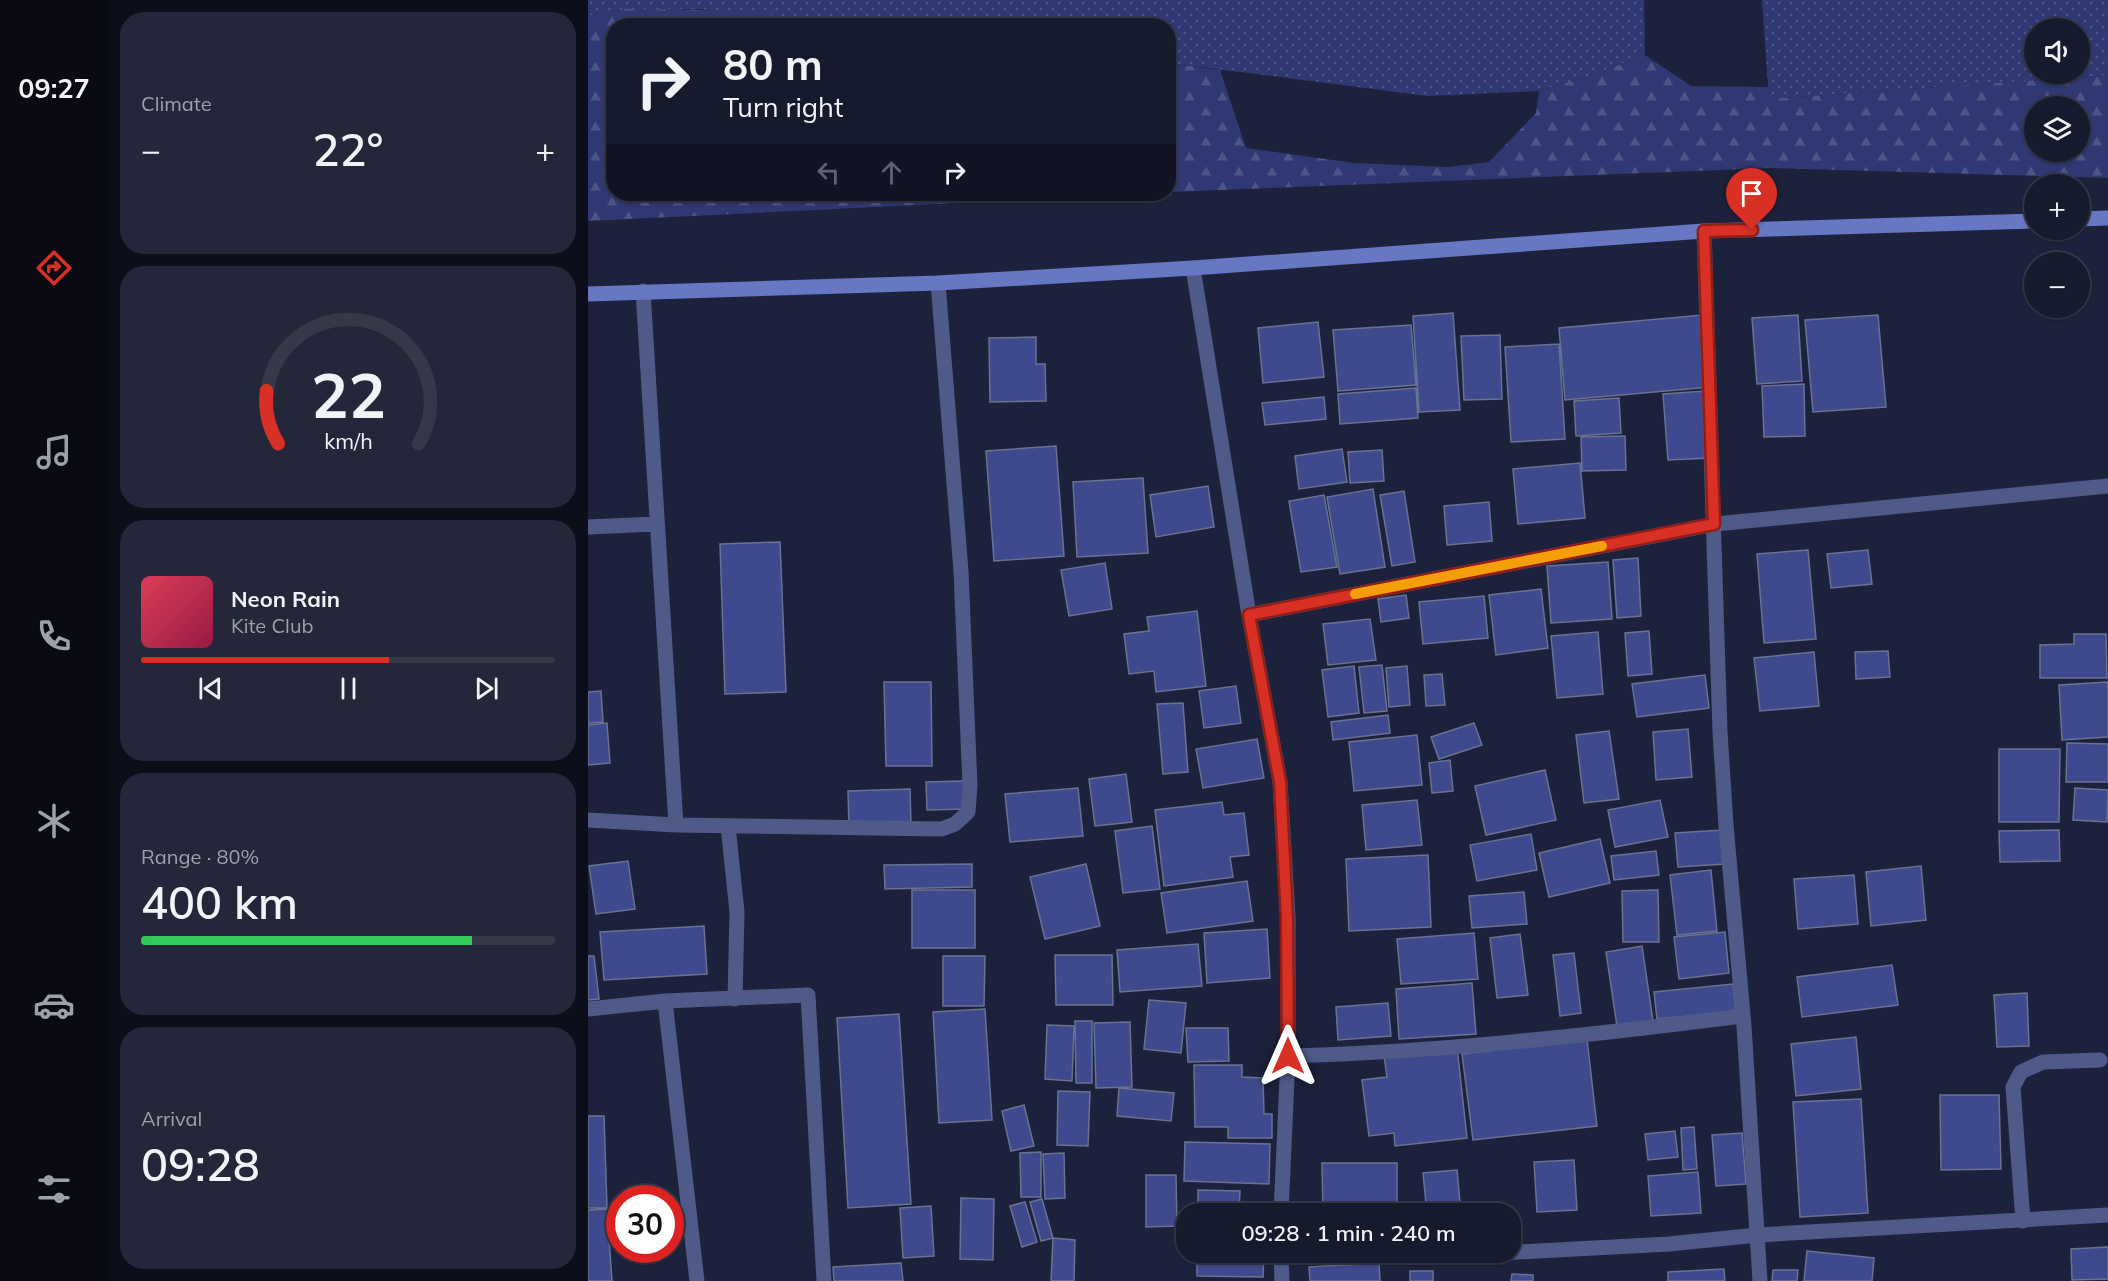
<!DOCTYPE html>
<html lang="en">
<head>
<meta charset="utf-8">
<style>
	:root { --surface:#161a2d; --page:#232739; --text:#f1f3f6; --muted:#9ea1aa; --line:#353849; --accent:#d93025 }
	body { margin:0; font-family:Mulish,sans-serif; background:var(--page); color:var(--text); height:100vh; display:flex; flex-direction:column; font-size:22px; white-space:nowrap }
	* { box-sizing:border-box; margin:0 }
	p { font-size:20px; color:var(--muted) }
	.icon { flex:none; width:33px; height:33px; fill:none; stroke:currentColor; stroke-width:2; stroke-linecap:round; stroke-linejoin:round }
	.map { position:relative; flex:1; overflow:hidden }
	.drawer { display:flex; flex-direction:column; gap:12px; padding:12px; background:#0c0e19; width:480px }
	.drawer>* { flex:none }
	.hud { position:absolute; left:18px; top:18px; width:570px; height:183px; border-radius:24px; box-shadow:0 2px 4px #0004,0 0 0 2px var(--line); background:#161a2d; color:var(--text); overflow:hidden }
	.tools { position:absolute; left:1436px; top:18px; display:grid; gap:12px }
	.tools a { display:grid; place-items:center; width:66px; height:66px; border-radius:50%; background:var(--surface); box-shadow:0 2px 4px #0004,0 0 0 2px var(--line); font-size:30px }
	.speed { position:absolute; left:18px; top:1185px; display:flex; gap:12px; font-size:30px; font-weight:700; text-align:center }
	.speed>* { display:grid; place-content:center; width:78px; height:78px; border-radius:50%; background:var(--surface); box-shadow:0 2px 4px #0004,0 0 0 2px var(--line); line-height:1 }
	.speed .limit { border:9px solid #d22; background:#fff; color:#111 }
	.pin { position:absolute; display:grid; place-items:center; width:51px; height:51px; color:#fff; margin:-62px -26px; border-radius:50% 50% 50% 0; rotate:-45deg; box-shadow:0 0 6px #0007 }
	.pin .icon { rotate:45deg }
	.me { position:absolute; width:66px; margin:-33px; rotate:0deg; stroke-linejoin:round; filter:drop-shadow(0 0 4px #0008) }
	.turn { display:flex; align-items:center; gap:21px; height:126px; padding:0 18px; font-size:27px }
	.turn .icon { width:78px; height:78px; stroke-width:2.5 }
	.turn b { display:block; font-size:42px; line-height:51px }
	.lanes { display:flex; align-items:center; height:57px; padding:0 18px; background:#0003; justify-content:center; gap:30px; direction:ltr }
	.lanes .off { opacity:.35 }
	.big { font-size:45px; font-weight:600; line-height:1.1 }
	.drawer .widget { flex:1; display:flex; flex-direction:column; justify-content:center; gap:9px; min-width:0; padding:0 21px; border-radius:24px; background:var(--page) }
	.drawer .dial { align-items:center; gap:0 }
	.dial svg { height:156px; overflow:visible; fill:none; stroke:var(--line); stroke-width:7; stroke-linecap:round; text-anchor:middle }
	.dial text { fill:var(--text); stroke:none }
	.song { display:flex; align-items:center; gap:18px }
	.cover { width:72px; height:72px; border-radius:9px; background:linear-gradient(135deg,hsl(350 70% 55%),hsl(340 70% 35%)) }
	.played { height:6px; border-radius:3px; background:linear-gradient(90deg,var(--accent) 60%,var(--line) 60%) }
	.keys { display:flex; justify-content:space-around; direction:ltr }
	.heat { display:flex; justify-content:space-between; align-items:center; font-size:33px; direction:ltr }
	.charge { height:9px; border-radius:4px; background:linear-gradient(90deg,#34c759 80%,var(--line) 0) }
	.trip { position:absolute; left:588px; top:1203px; width:345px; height:60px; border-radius:24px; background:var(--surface); box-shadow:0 2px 4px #0004,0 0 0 2px var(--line); font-weight:600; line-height:60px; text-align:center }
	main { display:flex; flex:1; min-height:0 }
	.dock { display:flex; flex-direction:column; width:108px; justify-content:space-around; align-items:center; background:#090a12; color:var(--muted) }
	.dock .icon { width:42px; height:42px }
	.dock .current { color:var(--accent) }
	.dock b { font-size:27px; color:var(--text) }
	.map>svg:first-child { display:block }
	.grass { fill:url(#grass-dots); fill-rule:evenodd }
	.forest { fill:url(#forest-firs); fill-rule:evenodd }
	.building { fill:#3f498d; stroke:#6a7292; stroke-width:1.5 }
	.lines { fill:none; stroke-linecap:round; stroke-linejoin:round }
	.street { stroke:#505a89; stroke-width:15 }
	.secondary { stroke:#6877c3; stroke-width:15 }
	.route-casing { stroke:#8d1f18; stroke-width:15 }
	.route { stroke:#d93025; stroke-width:10 }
	.slow { stroke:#f59e0b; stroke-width:10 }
</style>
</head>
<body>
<main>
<nav class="dock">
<b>09:27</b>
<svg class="icon current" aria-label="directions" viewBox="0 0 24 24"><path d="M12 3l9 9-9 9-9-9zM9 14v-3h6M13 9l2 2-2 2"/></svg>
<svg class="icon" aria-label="music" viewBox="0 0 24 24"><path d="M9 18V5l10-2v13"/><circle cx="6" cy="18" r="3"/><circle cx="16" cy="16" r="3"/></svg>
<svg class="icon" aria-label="phone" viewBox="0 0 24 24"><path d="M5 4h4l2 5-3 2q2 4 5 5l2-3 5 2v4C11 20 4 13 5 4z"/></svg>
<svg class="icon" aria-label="climate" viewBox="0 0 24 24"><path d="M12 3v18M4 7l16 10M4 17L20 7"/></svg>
<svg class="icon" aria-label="car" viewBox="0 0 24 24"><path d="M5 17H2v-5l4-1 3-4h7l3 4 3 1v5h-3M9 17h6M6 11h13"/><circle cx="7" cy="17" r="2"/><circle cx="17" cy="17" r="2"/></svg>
<svg class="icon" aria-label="filters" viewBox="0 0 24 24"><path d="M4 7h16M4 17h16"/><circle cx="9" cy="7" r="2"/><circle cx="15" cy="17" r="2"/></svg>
</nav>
<section class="drawer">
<div class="widget"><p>Climate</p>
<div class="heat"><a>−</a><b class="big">22°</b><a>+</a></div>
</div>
<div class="widget dial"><svg viewBox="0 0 100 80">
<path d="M14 69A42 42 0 1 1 86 69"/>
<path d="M14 69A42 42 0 0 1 8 42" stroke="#d93025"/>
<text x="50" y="56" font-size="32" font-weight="700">22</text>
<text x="50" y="72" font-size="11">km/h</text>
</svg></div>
<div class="widget">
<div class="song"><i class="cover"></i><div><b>Neon Rain</b><p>Kite Club</p></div></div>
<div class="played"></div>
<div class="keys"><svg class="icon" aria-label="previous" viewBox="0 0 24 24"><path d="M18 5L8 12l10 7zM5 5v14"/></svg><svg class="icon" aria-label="pause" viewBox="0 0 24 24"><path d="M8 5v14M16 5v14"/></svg><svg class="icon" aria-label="next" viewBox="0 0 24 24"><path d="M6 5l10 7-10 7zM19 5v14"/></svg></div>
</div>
<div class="widget"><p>Range · 80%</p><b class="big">400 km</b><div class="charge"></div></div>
<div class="widget"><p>Arrival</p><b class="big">09:28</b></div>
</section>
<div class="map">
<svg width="1520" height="1281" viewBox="0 0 1520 1281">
	<defs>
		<pattern id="grass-dots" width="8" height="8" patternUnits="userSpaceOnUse" patternTransform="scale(1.5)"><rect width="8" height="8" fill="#2f3872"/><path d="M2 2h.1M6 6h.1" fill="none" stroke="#4d5587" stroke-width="1.8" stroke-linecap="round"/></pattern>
		<pattern id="forest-firs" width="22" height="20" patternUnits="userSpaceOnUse" patternTransform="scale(1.5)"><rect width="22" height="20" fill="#2f3872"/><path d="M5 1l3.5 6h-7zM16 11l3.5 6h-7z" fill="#4d5587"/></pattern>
	</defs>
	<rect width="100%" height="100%" fill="#1d223c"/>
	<!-- grass -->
	<path class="grass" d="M 0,0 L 1056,0 L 1057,55 L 1010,73 L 951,91 L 840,96 L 581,63 L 580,26 L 249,26 L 219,19 L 111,9 L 37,9 L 0,16 Z
		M 1174,0 L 1520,0 L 1520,75 L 1181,99 ZM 1446,28 L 1491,28 L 1491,74 L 1446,74 Z"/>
	<!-- forest -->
	<path class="forest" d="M 37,9 C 108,9 180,10 249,25 L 26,26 L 26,194 L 552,194 L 0,221 L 0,16 Z
		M 1057,55 L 1103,86 L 1181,87 L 1181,99 L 1520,75 L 1520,178 L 1182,168 L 581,192 L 581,63 L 632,70 L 658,148 L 766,163 L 860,167 L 901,162 L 948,113 L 951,91 L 1010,73 ZM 1446,106 L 1491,106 L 1491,152 L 1446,152 Z"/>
	<!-- building -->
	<path class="building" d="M 865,313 L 872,410 L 831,412 L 825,316 Z
		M 1115,315 L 1122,387 L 977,400 L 971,328 Z
		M 1210,315 L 1214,381 L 1169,384 L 1164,318 Z
		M 1290,315 L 1298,407 L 1225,412 L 1217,320 Z
		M 730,322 L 736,377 L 675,383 L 670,328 Z
		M 823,325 L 828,385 L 750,391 L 745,330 Z
		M 912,335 L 914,399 L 876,400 L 873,336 Z
		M 448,337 L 448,364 L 457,364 L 458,401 L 402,402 L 401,338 Z
		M 971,344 L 977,439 L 923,442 L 917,347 Z
		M 1216,384 L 1217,436 L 1176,437 L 1174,386 Z
		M 828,388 L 830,418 L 752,424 L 750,394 Z
		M 1118,391 L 1123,458 L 1080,460 L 1075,394 Z
		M 736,397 L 738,419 L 677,425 L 674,403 Z
		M 1031,398 L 1033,433 L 988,436 L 986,401 Z
		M 1037,436 L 1038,470 L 994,471 L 993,437 Z
		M 468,446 L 476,556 L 406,561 L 398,451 Z
		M 754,449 L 759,482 L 711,489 L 707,456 Z
		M 794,450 L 796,481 L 762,483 L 760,452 Z
		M 992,463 L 997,518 L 930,524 L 925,469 Z
		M 555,478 L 560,553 L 489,557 L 485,482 Z
		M 620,486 L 626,527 L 568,537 L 562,495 Z
		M 785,489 L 797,567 L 752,574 L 739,497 Z
		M 816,491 L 827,562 L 804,566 L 792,495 Z
		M 736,495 L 749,567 L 713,572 L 701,501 Z
		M 901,502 L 904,541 L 859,545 L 856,506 Z
		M 192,542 L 198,692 L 137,694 L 132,544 Z
		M 1220,550 L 1228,639 L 1176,643 L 1169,554 Z
		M 1280,550 L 1284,584 L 1243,588 L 1239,554 Z
		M 1050,558 L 1053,616 L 1029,618 L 1025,560 Z
		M 1020,562 L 1024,619 L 963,623 L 959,566 Z
		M 517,563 L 524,609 L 481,616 L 473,570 Z
		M 953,589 L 960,648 L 908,655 L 901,595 Z
		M 818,595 L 821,618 L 793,622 L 790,599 Z
		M 896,596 L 900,638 L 835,644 L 831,602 Z
		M 609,611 L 618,686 L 568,692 L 566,671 L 541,674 L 536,634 L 561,631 L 559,617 Z
		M 782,619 L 788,660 L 740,665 L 735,624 Z
		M 1061,631 L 1064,674 L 1040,676 L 1037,633 Z
		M 1010,632 L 1015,694 L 969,698 L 963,636 Z
		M 1486,634 L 1518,634 L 1519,678 L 1452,678 L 1452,645 L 1486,644 Z
		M 1300,651 L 1302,677 L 1268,679 L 1267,652 Z
		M 1226,652 L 1231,706 L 1172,711 L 1166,658 Z
		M 794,665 L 799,711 L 776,713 L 771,667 Z
		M 766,666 L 771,713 L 740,717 L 734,670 Z
		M 819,666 L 822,705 L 801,707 L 798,668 Z
		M 854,674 L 857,705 L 838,706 L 836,675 Z
		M 1117,675 L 1121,708 L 1049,717 L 1044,684 Z
		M 296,682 L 343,682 L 344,766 L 298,766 Z
		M 1520,682 L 1520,737 L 1474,740 L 1471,685 Z
		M 648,686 L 653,723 L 616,728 L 611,691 Z
		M 13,691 L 15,722 L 0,723 L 0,692 Z
		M 595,703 L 600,772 L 575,774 L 569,704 Z
		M 800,715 L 802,733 L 745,740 L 743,722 Z
		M 19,723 L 22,763 L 0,765 L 0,725 Z
		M 886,723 L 894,745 L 851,759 L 843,737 Z
		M 1100,729 L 1104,777 L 1068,780 L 1065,732 Z
		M 1021,731 L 1031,799 L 996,803 L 988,735 Z
		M 829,735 L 834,785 L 766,791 L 761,742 Z
		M 669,739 L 676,778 L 615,788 L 608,749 Z
		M 1479,743 L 1520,744 L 1520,782 L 1478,782 Z
		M 1411,749 L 1472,749 L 1471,822 L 1411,822 Z
		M 862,760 L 865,791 L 844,793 L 841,763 Z
		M 957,770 L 968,820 L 898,835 L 887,786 Z
		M 538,774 L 544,822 L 507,826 L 501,779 Z
		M 376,781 L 377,809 L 339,810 L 338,782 Z
		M 490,788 L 495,836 L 422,842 L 417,794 Z
		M 1487,788 L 1520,790 L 1519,822 L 1485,820 Z
		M 322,789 L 323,825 L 261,827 L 260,791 Z
		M 829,800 L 834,845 L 778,850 L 774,805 Z
		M 1072,800 L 1080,837 L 1027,847 L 1020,810 Z
		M 634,802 L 636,815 L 656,813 L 661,855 L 642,857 L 645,877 L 576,886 L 567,810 Z
		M 564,826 L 572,889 L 535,893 L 527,831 Z
		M 1135,830 L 1137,864 L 1090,867 L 1087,833 Z
		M 1471,830 L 1472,861 L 1412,862 L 1411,831 Z
		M 943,834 L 949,870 L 889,881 L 882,845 Z
		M 1012,839 L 1022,883 L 961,897 L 951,853 Z
		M 1068,851 L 1071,875 L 1026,880 L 1023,856 Z
		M 840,855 L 843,927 L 761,931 L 758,859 Z
		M 40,861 L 47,909 L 8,914 L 1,866 Z
		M 384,864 L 384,887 L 297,889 L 296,865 Z
		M 498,864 L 512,926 L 457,939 L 442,877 Z
		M 1333,866 L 1338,920 L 1283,926 L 1278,872 Z
		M 1123,870 L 1129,931 L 1089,935 L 1082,875 Z
		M 1266,875 L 1270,924 L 1210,929 L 1206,879 Z
		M 659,881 L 665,921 L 579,933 L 573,893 Z
		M 324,890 L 387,890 L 387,948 L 324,948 Z
		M 1070,890 L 1071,942 L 1035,942 L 1034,891 Z
		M 936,892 L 939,924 L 884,928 L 881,896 Z
		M 116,926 L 119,974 L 16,980 L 12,932 Z
		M 679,929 L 682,978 L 619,983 L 616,933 Z
		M 1137,932 L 1141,973 L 1091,979 L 1086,937 Z
		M 886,933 L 890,979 L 813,984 L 809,939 Z
		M 932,934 L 940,995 L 909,998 L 902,938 Z
		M 610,944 L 614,986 L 532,992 L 529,950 Z
		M 1054,946 L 1065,1021 L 1029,1026 L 1018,952 Z
		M 986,953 L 993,1013 L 972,1016 L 965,955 Z
		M 467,955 L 524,955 L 525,1005 L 468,1005 Z
		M 0,956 L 6,956 L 11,999 L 0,1000 Z
		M 355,956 L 397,956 L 396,1006 L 355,1006 Z
		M 1304,965 L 1310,1005 L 1214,1017 L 1209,977 Z
		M 884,983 L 888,1034 L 811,1039 L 808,989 Z
		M 1145,984 L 1148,1012 L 1069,1019 L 1066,992 Z
		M 1439,993 L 1441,1046 L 1409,1047 L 1406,995 Z
		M 561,1000 L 598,1003 L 593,1053 L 556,1049 Z
		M 800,1003 L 803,1036 L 750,1040 L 748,1007 Z
		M 397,1009 L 404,1120 L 351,1123 L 345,1012 Z
		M 311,1014 L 323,1204 L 260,1208 L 249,1018 Z
		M 487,1021 L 504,1021 L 504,1083 L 488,1083 Z
		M 542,1022 L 544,1087 L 508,1088 L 506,1023 Z
		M 459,1025 L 486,1026 L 484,1081 L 457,1079 Z
		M 598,1028 L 640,1028 L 641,1061 L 600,1062 Z
		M 1268,1037 L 1273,1089 L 1208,1096 L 1203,1044 Z
		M 999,1039 L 1009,1126 L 885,1140 L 874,1054 Z
		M 869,1047 L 879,1138 L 807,1146 L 806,1133 L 781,1136 L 774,1080 L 799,1077 L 796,1055 Z
		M 606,1065 L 654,1065 L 654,1077 L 675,1078 L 676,1114 L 684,1114 L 684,1138 L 640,1138 L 640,1127 L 607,1127 Z
		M 531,1088 L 586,1093 L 583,1121 L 529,1116 Z
		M 470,1091 L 502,1092 L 500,1146 L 469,1145 Z
		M 1352,1095 L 1411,1095 L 1413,1169 L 1353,1170 Z
		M 1273,1099 L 1280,1213 L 1212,1217 L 1205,1102 Z
		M 436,1105 L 446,1146 L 423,1151 L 414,1111 Z
		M 0,1116 L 16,1116 L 19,1208 L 0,1208 Z
		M 1106,1127 L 1109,1169 L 1095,1170 L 1093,1128 Z
		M 1087,1131 L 1090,1157 L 1060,1160 L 1057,1134 Z
		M 1154,1133 L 1158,1184 L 1128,1186 L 1124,1135 Z
		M 597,1142 L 682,1144 L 681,1184 L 596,1181 Z
		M 453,1152 L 453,1197 L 433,1197 L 432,1153 Z
		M 476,1153 L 477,1198 L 457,1199 L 455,1154 Z
		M 986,1160 L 989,1210 L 949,1212 L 946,1162 Z
		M 734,1163 L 809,1163 L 809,1214 L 735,1214 Z
		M 869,1170 L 873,1214 L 839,1214 L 835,1173 Z
		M 1110,1172 L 1113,1213 L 1063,1216 L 1060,1176 Z
		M 558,1175 L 588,1175 L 589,1226 L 558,1227 Z
		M 610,1190 L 652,1191 L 651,1214 L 610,1214 Z
		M 373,1198 L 406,1199 L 405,1260 L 372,1259 Z
		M 454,1199 L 465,1238 L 453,1241 L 442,1202 Z
		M 437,1202 L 449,1242 L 434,1247 L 422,1206 Z
		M 343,1206 L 346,1256 L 315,1258 L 312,1208 Z
		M 19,1209 L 24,1281 L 0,1281 L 0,1210 Z
		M 465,1238 L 487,1240 L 486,1281 L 463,1281 Z
		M 1520,1247 L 1520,1279 L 1484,1280 L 1483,1249 Z
		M 1219,1251 L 1286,1258 L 1284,1281 L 1216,1281 Z
		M 609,1252 L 676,1252 L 675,1277 L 609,1276 Z
		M 313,1263 L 315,1281 L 246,1281 L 245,1267 Z
		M 791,1263 L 792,1281 L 722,1281 L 721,1267 Z
		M 1136,1269 L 1137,1281 L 1080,1281 L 1080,1272 Z
		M 1185,1270 L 1210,1270 L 1209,1281 L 1184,1281 Z
		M 822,1271 L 845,1271 L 845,1281 L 822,1281 Z
		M 924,1274 L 945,1275 L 945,1281 L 923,1281 Z"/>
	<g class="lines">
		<!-- street -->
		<path class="street" d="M 1116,231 L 1132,732 L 1138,825 L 1156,1026 L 1172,1281
			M 605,268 L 661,615 L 692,782 L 700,918 L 700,1056 L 693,1214
			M 55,291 L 88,825 L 354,829 L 367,824 L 380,812 L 382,786 L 373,571 L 350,283
			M 0,527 L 69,524
			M 661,615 L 1127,524 L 1520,486
			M 0,820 L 88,825
			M 140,826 L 149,912 L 147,999
			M 77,1001 L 109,1281
			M 0,1009 L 77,1001 L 220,995 L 236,1281
			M 700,1056 C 852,1052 1004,1035 1154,1016
			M 1435,1221 L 1425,1087 L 1433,1072 L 1455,1062 L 1512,1060
			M 693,1252 L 694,1281
			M 693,1254 L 911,1253 L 1081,1244 L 1170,1235 L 1520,1215"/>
		<!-- secondary -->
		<path class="secondary" d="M 1491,219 L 1520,218
			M 0,294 L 350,283 L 605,268 L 1116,231 L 1446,221"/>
	</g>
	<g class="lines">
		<!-- route casing -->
		<g class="route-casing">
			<path id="route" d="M 700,1056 L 699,918 L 692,782 L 661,615 L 1126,524 L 1116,231 L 1164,230"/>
		</g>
		<!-- route -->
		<use href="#route" class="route"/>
		<!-- slow -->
		<path class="slow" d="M 767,594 L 1014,546"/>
	</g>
</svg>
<div class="tools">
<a><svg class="icon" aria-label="sound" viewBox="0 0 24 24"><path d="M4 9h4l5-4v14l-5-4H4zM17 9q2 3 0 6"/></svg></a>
<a><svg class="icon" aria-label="layers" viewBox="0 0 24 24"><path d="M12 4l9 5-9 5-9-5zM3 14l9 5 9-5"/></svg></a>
<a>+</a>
<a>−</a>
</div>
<div class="speed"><div class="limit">30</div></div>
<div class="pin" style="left:1164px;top:230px;background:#d93025"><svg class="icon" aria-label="arrive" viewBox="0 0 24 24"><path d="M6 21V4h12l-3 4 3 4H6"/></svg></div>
<svg class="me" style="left:700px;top:1056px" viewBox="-20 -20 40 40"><path d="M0-17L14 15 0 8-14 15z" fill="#d93025" stroke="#fff" stroke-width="4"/></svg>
<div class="trip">09:28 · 1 min · 240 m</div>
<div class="hud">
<div class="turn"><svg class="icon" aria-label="right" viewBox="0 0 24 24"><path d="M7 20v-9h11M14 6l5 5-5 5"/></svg><div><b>80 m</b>Turn right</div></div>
<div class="lanes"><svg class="icon off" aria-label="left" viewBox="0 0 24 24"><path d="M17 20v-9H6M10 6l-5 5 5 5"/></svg><svg class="icon off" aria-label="ahead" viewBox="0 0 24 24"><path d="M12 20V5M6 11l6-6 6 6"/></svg><svg class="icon" aria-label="right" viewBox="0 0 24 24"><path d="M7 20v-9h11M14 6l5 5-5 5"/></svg></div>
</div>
</div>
</main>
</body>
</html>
